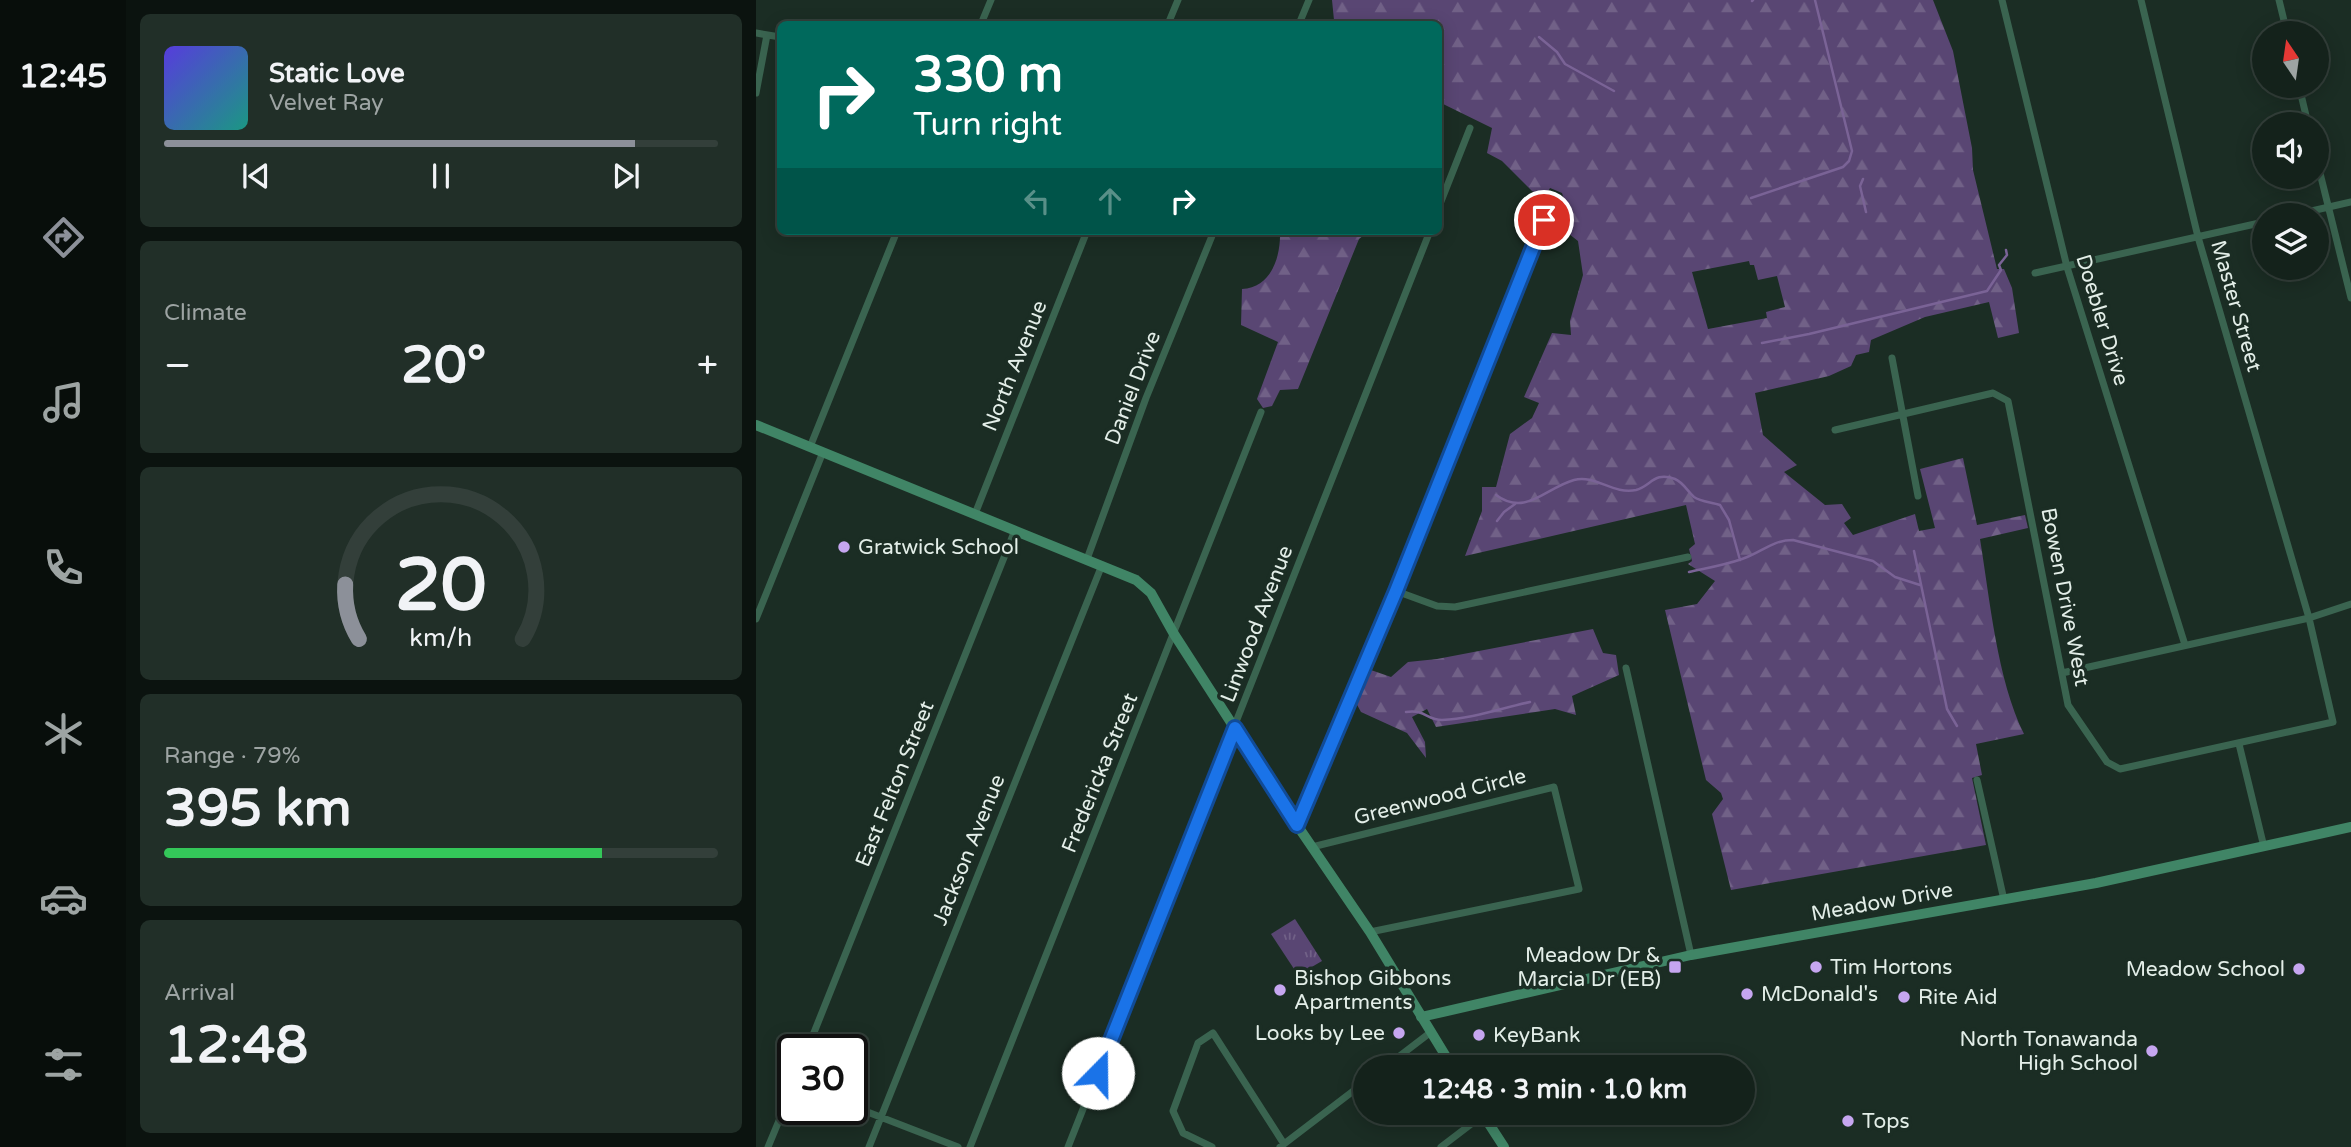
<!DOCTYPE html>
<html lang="en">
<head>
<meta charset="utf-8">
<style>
	:root { --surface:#14221b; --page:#212f28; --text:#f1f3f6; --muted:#9da4a3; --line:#333f3a; --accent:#8c9099 }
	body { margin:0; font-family:"Varela Round",sans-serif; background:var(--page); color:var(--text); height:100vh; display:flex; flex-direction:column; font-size:26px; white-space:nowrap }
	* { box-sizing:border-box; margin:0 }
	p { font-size:23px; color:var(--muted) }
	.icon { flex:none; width:38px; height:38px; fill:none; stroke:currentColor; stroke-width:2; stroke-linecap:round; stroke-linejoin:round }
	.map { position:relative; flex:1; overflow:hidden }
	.side { display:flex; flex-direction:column; gap:14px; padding:14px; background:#0b130f; width:630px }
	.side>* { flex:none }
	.top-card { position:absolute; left:21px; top:21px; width:665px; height:214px; border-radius:10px; box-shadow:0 4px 18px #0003,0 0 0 2px var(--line); background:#00695c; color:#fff; overflow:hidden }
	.needle { width:46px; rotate:347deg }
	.controls { position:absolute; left:1496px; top:21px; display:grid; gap:14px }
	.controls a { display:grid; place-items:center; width:77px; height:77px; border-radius:50%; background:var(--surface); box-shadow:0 4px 18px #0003,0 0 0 2px var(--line); font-size:35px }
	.speed { position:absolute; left:21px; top:1034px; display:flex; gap:14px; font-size:35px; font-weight:700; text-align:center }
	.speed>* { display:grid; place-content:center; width:91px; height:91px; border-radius:50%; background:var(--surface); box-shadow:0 4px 18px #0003,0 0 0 2px var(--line); line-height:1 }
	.speed .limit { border:4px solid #111; border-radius:10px; background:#fff; color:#111 }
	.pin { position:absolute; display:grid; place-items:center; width:60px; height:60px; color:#fff; margin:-30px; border:4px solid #fff; border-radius:50%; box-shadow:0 2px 7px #0007 }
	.me { position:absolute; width:77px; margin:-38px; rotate:22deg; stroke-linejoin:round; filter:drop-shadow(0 0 5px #0008) }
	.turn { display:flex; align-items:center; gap:24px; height:147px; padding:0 21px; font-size:32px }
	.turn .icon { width:91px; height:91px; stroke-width:2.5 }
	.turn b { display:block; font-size:49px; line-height:60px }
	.lanes { display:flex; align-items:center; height:66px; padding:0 21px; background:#0003; justify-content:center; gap:35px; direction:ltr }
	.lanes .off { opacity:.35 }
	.big { font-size:52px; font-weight:700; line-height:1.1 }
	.side .card { flex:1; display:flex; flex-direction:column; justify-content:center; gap:10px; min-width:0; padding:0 24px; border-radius:10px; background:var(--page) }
	.side .dial { align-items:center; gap:0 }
	.dial svg { height:182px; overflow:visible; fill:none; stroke:var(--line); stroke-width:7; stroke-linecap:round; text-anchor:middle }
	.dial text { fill:var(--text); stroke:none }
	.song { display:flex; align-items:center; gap:21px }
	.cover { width:84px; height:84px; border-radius:10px; background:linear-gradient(135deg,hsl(250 70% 55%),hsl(170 70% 35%)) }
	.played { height:7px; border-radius:4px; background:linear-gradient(90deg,var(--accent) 85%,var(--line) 85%) }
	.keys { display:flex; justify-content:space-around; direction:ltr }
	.heat { display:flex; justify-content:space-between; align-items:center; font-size:38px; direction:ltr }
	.charge { height:10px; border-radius:5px; background:linear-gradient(90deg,#34c759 79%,var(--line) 0) }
	.trip { position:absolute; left:597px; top:1055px; width:402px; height:70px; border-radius:35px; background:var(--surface); box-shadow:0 4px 18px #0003,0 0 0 2px var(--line); font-weight:700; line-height:70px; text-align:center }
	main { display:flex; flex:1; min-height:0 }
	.tabs { display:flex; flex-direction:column; width:126px; justify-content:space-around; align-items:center; background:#080e0b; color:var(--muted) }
	.tabs .icon { width:49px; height:49px }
	.tabs .selected { color:var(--accent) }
	.tabs b { font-size:32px; color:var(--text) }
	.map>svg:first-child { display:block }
	.forest { fill:url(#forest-firs); fill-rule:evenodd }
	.park { fill:url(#park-tufts) }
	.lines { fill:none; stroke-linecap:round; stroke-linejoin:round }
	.stream { stroke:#7a6396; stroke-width:2.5 }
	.street { stroke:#3a6450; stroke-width:7 }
	.secondary { stroke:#408566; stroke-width:10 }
	.route-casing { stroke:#114b97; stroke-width:18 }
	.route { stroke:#1a73e8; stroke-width:12 }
	.poi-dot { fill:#c6a6f0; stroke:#1b2d24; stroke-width:2.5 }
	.labels { text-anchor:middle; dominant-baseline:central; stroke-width:7; stroke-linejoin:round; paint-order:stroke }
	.street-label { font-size:21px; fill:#e3eee8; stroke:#1b2d24 }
	.poi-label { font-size:21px; fill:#e3eee8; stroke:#1b2d24; text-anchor:start }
</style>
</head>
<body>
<main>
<nav class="tabs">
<b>12:45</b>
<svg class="icon selected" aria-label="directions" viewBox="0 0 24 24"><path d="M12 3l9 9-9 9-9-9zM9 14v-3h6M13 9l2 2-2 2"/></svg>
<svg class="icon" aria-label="music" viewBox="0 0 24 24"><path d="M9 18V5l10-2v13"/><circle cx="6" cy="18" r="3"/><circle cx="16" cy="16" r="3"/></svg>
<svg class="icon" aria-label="phone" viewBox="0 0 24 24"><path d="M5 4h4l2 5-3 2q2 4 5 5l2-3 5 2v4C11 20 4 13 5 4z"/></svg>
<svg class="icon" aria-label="climate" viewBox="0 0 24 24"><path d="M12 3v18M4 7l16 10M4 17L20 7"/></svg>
<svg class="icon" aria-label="car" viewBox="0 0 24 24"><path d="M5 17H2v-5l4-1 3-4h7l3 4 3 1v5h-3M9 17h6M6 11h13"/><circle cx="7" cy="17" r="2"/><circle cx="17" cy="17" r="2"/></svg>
<svg class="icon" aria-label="filters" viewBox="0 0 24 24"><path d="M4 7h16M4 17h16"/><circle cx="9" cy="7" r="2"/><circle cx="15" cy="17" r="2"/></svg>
</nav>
<section class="side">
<div class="card">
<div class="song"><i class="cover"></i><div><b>Static Love</b><p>Velvet Ray</p></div></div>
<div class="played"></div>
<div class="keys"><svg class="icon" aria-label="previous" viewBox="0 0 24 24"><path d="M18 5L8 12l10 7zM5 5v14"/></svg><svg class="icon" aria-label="pause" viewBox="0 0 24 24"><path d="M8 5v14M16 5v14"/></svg><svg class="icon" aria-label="next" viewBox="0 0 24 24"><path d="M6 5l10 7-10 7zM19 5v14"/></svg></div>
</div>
<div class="card"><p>Climate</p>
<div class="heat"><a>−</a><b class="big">20°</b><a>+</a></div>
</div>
<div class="card dial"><svg viewBox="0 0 100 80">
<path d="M14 69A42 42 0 1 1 86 69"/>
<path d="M14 69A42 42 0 0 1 8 45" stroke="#8c9099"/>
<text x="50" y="56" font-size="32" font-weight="700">20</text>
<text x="50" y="72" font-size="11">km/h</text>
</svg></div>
<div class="card"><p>Range · 79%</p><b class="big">395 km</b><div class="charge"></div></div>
<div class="card"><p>Arrival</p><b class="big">12:48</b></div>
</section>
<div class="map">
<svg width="1595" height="1147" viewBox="0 0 1595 1147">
	<defs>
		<pattern id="forest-firs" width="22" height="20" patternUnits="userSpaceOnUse" patternTransform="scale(1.75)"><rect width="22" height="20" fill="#594673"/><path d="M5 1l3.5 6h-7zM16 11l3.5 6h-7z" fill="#716187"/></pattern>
		<pattern id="park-tufts" width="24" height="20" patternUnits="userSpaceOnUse" patternTransform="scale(1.75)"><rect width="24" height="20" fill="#594673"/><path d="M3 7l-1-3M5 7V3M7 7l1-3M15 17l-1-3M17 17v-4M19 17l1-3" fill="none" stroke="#716187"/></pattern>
	</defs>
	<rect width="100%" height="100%" fill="#1b2d24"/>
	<!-- forest -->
	<path class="forest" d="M 576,0 L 1177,0 L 1197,51 L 1216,148 L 1217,170 L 1241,269 L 1248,269 L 1256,288 L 1263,333 L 1242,338 L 1233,302 L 1169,317 L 1115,340 L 1113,352 L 1100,355 L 1095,366 L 1073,376 L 999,393 L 1007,435 L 1041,465 L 1028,472 L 1069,505 L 1086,504 L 1095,518 L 1088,523 L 1097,535 L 1159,514 L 1163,531 L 1179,528 L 1164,469 L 1207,458 L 1221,525 L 1269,515 L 1272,528 L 1224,539 C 1234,600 1241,679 1268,734 L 1220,744 L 1226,775 L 1216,778 L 1230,845 L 975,890 L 956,814 L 967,799 L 965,793 L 950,780 L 909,610 L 941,604 L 959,581 L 932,564 L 936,561 L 933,549 L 939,544 L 930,505 L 709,556 L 726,511 L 726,487 L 740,487 L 754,434 L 776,418 L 783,403 L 768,397 L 796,333 L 815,335 L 814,321 L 827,275 L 822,241 L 795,220 L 810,206 L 806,193 L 794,188 L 789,197 L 776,191 L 746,161 L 731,153 L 736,128 L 683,102 L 682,24 L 591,24 L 578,20 ZM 993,261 L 994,265 L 998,265 L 1002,280 L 1021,276 L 1029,307 L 1010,312 L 1011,318 L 952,329 L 936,272 Z
		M 524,231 L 613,231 L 603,239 L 542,389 L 524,390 L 516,406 L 507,408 L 501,399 L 522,342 L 485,325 L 486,289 C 515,288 525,257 524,231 Z
		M 837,629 L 847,653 L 860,655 L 863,675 L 816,696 L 820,715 L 799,709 L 680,727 L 671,709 L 656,717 L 669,742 L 670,758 L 651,733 L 605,712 L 599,701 L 612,669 L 635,677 L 652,662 L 681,659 Z"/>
	<!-- park -->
	<path class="park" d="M 539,919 L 566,961 L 542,975 L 515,934 Z"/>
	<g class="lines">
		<!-- stream -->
		<path class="stream" d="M 996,1 L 997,0
			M 783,37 L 801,52 L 809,64 L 858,91
			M 1107,179 L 1104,186 L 1110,212
			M 995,198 L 1087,167 L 1093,161 L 1096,151 L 1059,0
			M 1006,343 L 1053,334 L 1231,291 L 1245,270 L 1243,265 L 1251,255 L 1250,250
			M 740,495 C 770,517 789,488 818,480 C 839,474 857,495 880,490 C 895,486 898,471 919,479 C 928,483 931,491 938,497 C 945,502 956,502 964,505 L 973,520 L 984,560
			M 741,521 L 748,512 L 759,504
			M 1158,551 L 1191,709 L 1201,726
			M 933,572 C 951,568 969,565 986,559 C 1005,553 1016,540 1037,540 L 1117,561 L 1139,577 L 1164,585
			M 650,712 C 669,709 671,720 686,720 C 715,719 746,708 774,702"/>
		<!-- street -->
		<path class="street" d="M 1246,0 L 1311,267 L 1429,645
			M 1523,0 L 1531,33
			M 225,24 L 235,0
			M 412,24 L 422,0
			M 543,24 L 553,0
			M 0,33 L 24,37
			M 1543,86 L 1552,124
			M 0,93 L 11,35
			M 1561,161 L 1595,298
			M 682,209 L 714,128
			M 1538,215 L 1595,202
			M 1279,273 L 1508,222
			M 1136,358 L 1162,496
			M 1079,430 L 1237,393 L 1252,401 L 1312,705 L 1351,762 L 1364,769 L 1577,722 L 1553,618 L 1442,237 L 1385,0
			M 54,447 L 141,231
			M 219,514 L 331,231
			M 331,559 L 390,398 L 458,231
			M 640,591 L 681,606 L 699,607 L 932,557
			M 0,619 L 67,452
			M 870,668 L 935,955
			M 1306,673 L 1553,618 L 1595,604
			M 1483,744 L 1508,847
			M 1221,780 L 1248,900
			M 541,825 L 640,591 L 798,196
			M 556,847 L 798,787 L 823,889 L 614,932
			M 51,1050 L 259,530
			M 628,1068 L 675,1032
			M 96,1106 L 202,1147
			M 12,1147 L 37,1087
			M 113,1147 L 346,565
			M 214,1147 L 505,412
			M 312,1147 L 674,231
			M 456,1147 L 427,1133 L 417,1111 L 442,1043 L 457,1033 L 528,1144
			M 524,1147 L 609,1082
			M 685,1147 L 727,1115"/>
		<!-- secondary -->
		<path class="secondary" d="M 0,425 L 380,580 L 395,593 L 418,634 L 541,825 L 614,932 L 697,1068
			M 665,1017 L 935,955 L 1340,883 L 1595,827
			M 726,1113 L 748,1147"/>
	</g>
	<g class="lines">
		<!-- route casing -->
		<g class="route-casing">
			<path id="route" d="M 342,1073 L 479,728 L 541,825 L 640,591 L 788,220"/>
		</g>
		<!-- route -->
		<use href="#route" class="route"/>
	</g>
	<!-- markers -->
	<g class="poi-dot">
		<circle cx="88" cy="547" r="7"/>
		<rect x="912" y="960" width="14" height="14" rx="3.5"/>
		<circle cx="1060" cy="967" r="7"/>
		<circle cx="1543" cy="969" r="7"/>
		<circle cx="524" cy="990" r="7"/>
		<circle cx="991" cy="994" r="7"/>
		<circle cx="1148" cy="997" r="7"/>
		<circle cx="643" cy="1033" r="7"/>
		<circle cx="723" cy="1035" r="7"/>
		<circle cx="1396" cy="1051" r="7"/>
		<circle cx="1092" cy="1121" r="7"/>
	</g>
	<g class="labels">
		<!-- street labels -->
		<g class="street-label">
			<text transform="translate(1480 306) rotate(74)">Master Street</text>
			<text transform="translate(1346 320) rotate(73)">Doebler Drive</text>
			<text transform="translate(259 366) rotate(-68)">North Avenue</text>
			<text transform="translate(377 388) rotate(-69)">Daniel Drive</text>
			<text transform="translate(1309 597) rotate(79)">Bowen Drive West</text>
			<text transform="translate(501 624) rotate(-69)">Linwood Avenue</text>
			<text transform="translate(344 773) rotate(-68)">Fredericka Street</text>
			<text transform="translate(139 784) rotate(-68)">East Felton Street</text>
			<text transform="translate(684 797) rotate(-14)">Greenwood Circle</text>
			<text transform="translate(213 850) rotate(-68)">Jackson Avenue</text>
			<text transform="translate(1126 902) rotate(-10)">Meadow Drive</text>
		</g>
		<!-- poi labels -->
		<g class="poi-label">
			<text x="102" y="547">Gratwick School</text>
			<text x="905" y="955" text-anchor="end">Meadow Dr &amp;<tspan x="905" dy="24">Marcia Dr (EB)</tspan></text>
			<text x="1074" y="967">Tim Hortons</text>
			<text x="1529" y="969" text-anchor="end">Meadow School</text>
			<text x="538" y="978">Bishop Gibbons<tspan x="538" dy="24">Apartments</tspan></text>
			<text x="1005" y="994">McDonald's</text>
			<text x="1162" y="997">Rite Aid</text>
			<text x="629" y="1033" text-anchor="end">Looks by Lee</text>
			<text x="737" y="1035">KeyBank</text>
			<text x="1382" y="1039" text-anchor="end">North Tonawanda<tspan x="1382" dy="24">High School</tspan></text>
			<text x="1106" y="1121">Tops</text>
		</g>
	</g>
</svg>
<div class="controls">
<a><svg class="needle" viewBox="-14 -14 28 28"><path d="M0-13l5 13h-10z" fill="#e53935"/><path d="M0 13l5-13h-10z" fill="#9da4a3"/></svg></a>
<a><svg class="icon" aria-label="sound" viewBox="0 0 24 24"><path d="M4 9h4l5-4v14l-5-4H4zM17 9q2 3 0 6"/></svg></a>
<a><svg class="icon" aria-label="layers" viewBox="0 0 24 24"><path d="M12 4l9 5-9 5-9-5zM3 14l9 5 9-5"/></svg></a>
</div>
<div class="speed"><div class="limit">30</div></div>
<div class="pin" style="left:788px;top:220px;background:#d93025"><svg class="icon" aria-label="arrive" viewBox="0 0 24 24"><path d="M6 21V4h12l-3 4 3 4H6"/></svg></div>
<svg class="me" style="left:342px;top:1073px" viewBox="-20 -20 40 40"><circle r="19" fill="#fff"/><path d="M0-13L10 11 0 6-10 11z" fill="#1a73e8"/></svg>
<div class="trip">12:48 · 3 min · 1.0 km</div>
<div class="top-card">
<div class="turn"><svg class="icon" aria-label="right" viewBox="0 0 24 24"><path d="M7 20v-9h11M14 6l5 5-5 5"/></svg><div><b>330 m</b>Turn right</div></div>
<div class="lanes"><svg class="icon off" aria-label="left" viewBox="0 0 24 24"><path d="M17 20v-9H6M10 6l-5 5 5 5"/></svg><svg class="icon off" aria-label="ahead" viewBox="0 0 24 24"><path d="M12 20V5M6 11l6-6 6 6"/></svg><svg class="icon" aria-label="right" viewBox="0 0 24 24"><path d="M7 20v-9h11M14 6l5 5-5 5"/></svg></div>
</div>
</div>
</main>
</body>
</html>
